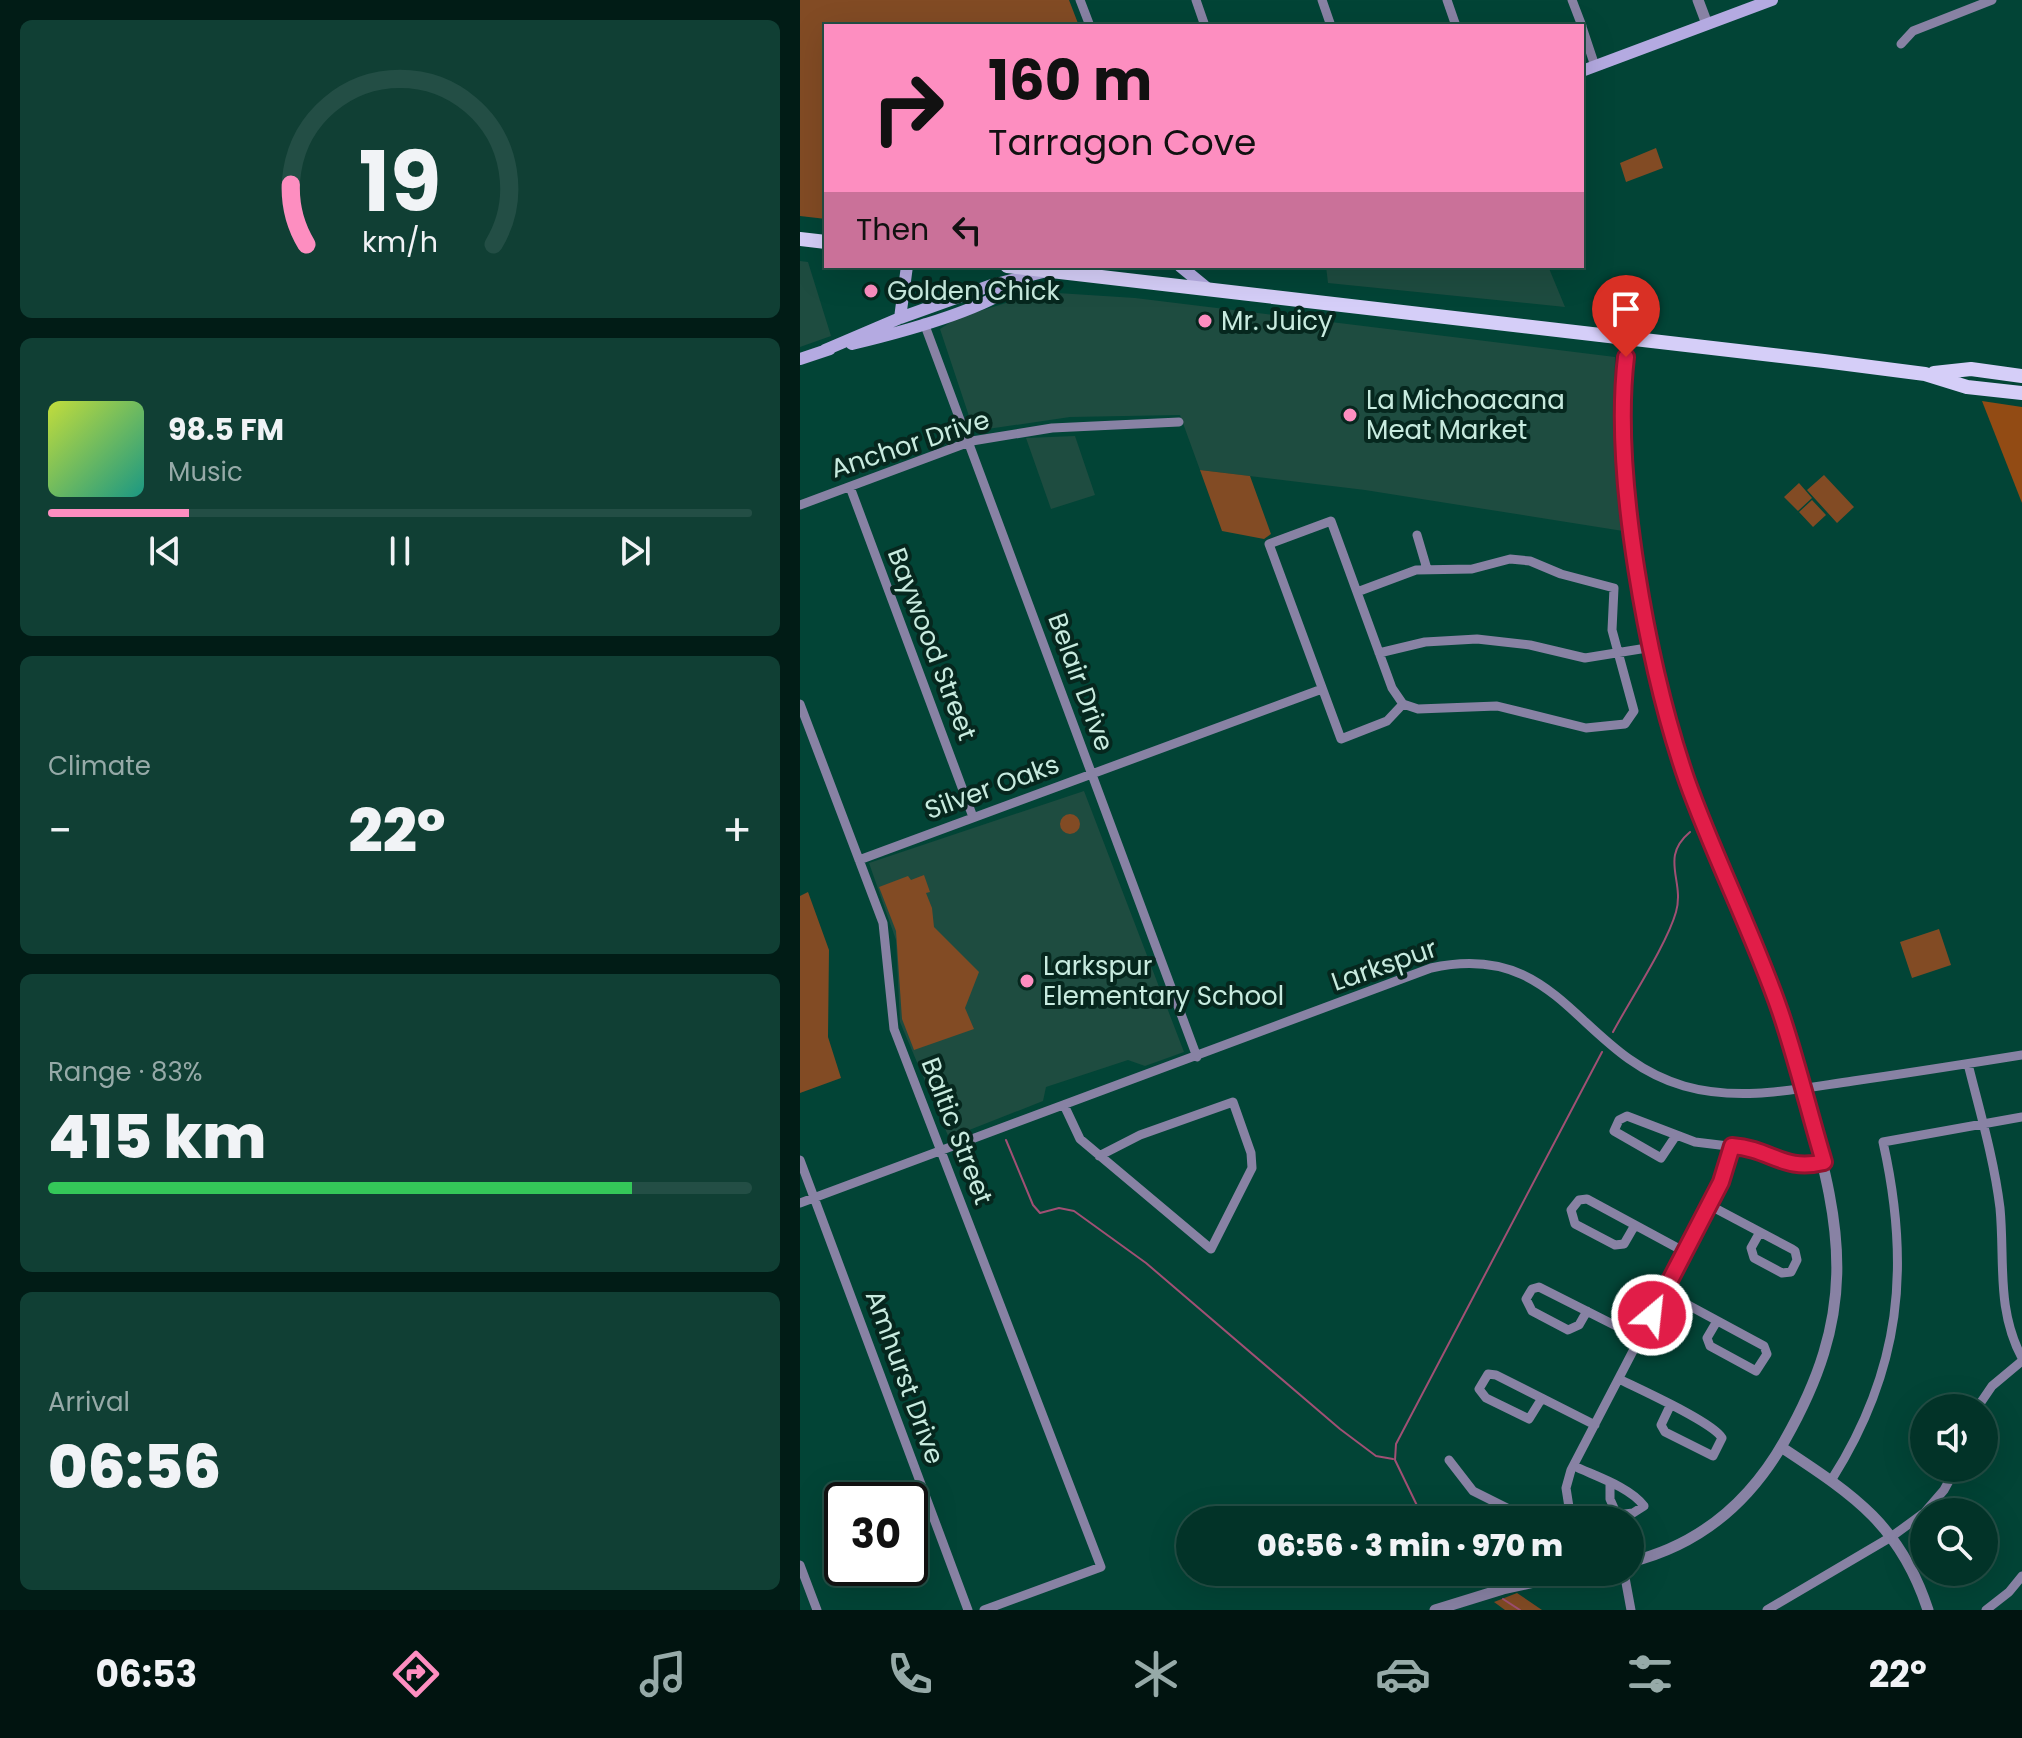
<!DOCTYPE html>
<html lang="en">
<head>
<meta charset="utf-8">
<style>
	:root { --surface:#023328; --page:#103f34; --text:#f1f3f6; --muted:#96aaa8; --line:#234e45; --accent:#fd8ec0 }
	body { margin:0; font-family:Poppins,sans-serif; background:var(--page); color:var(--text); height:100vh; display:flex; flex-direction:column; font-size:30px; white-space:nowrap }
	* { box-sizing:border-box; margin:0 }
	p { font-size:26px; color:var(--muted) }
	.icon { flex:none; width:44px; height:44px; fill:none; stroke:currentColor; stroke-width:2; stroke-linecap:round; stroke-linejoin:round }
	.map { position:relative; flex:1; overflow:hidden }
	.drawer { display:flex; flex-direction:column; gap:20px; padding:20px; background:#011c16; width:800px }
	.drawer>* { flex:none }
	.banner { position:absolute; left:24px; top:24px; width:760px; height:244px; border-radius:0px; box-shadow:0 8px 32px #0002,0 0 0 2px var(--line); background:#fd8ec0; color:#111; overflow:hidden }
	.tools { position:absolute; left:1110px; top:1394px; display:grid; gap:16px }
	.tools a { display:grid; place-items:center; width:88px; height:88px; border-radius:50%; background:var(--surface); box-shadow:0 8px 32px #0002,0 0 0 2px var(--line); font-size:40px }
	.speed { position:absolute; left:24px; top:1482px; display:flex; gap:16px; font-size:40px; font-weight:700; text-align:center }
	.speed>* { display:grid; place-content:center; width:104px; height:104px; border-radius:50%; background:var(--surface); box-shadow:0 8px 32px #0002,0 0 0 2px var(--line); line-height:1 }
	.speed .limit { border:4px solid #111; border-radius:12px; background:#fff; color:#111 }
	.pin { position:absolute; display:grid; place-items:center; width:68px; height:68px; color:#fff; margin:-82px -34px; border-radius:50% 50% 50% 0; rotate:-45deg; box-shadow:0 0 8px #0007 }
	.pin .icon { rotate:45deg }
	.me { position:absolute; width:88px; margin:-44px; rotate:28deg; stroke-linejoin:round; filter:drop-shadow(0 0 6px #0008) }
	.turn { display:flex; align-items:center; gap:28px; height:168px; padding:0 32px; font-size:36px }
	.turn .icon { width:104px; height:104px; stroke-width:2.5 }
	.turn b { display:block; font-size:56px; line-height:68px }
	.then { display:flex; align-items:center; height:76px; padding:0 32px; background:#0003; gap:16px; font-size:30px }
	.big { font-size:60px; font-weight:800; line-height:1.1 }
	.drawer .widget { flex:1; display:flex; flex-direction:column; justify-content:center; gap:12px; min-width:0; padding:0 28px; border-radius:12px; background:var(--page) }
	.drawer .dial { align-items:center; gap:0 }
	.dial svg { height:208px; overflow:visible; fill:none; stroke:var(--line); stroke-width:7; stroke-linecap:round; text-anchor:middle }
	.dial text { fill:var(--text); stroke:none }
	.song { display:flex; align-items:center; gap:24px }
	.cover { width:96px; height:96px; border-radius:12px; background:linear-gradient(135deg,hsl(70 70% 55%),hsl(170 70% 35%)) }
	.played { height:8px; border-radius:4px; background:linear-gradient(90deg,var(--accent) 20%,var(--line) 20%) }
	.keys { display:flex; justify-content:space-around; direction:ltr }
	.heat { display:flex; justify-content:space-between; align-items:center; font-size:44px; direction:ltr }
	.charge { height:12px; border-radius:6px; background:linear-gradient(90deg,#34c759 83%,var(--line) 0) }
	.trip { position:absolute; left:376px; top:1506px; width:468px; height:80px; border-radius:40px; background:var(--surface); box-shadow:0 8px 32px #0002,0 0 0 2px var(--line); font-weight:800; line-height:80px; text-align:center }
	.tab-bar { display:flex; height:128px; justify-content:space-around; align-items:center; background:#011410; color:var(--muted) }
	.tab-bar .icon { width:56px; height:56px }
	.tab-bar .selected { color:var(--accent) }
	.tab-bar b { font-size:36px; color:var(--text) }
	main { display:flex; flex:1; min-height:0 }
	.map>svg:first-child { display:block }
	.built { fill:#1e4c40 }
	.green { fill:#824b24 }
	.forest { fill:#924b14 }
	.lines { fill:none; stroke-linecap:round; stroke-linejoin:round }
	.stream { stroke:#a05074; stroke-width:2 }
	.minor { stroke:#8882a4; stroke-width:9 }
	.tertiary { stroke:#8882a4; stroke-width:11 }
	.secondary { stroke:#b4aae1; stroke-width:12 }
	.primary { stroke:#d5cef8; stroke-width:14 }
	.route-casing { stroke:#92132f; stroke-width:20 }
	.route { stroke:#e11d48; stroke-width:14 }
	.poi-dot { fill:#fd8ec0; stroke:#06271e; stroke-width:3 }
	.labels { text-anchor:middle; dominant-baseline:central; stroke-width:8; stroke-linejoin:round; paint-order:stroke }
	.poi-label { font-size:26px; fill:#c8ebdf; stroke:#06271e; text-anchor:start }
	.street-label { font-size:26px; fill:#c8ebdf; stroke:#06271e }
</style>
</head>
<body>
<main>
<section class="drawer">
<div class="widget dial"><svg viewBox="0 0 100 80">
<path d="M14 69A42 42 0 1 1 86 69"/>
<path d="M14 69A42 42 0 0 1 8 46" stroke="#fd8ec0"/>
<text x="50" y="56" font-size="32" font-weight="700">19</text>
<text x="50" y="72" font-size="11">km/h</text>
</svg></div>
<div class="widget">
<div class="song"><i class="cover"></i><div><b>98.5 FM</b><p>Music</p></div></div>
<div class="played"></div>
<div class="keys"><svg class="icon" aria-label="previous" viewBox="0 0 24 24"><path d="M18 5L8 12l10 7zM5 5v14"/></svg><svg class="icon" aria-label="pause" viewBox="0 0 24 24"><path d="M8 5v14M16 5v14"/></svg><svg class="icon" aria-label="next" viewBox="0 0 24 24"><path d="M6 5l10 7-10 7zM19 5v14"/></svg></div>
</div>
<div class="widget"><p>Climate</p>
<div class="heat"><a>−</a><b class="big">22°</b><a>+</a></div>
</div>
<div class="widget"><p>Range · 83%</p><b class="big">415 km</b><div class="charge"></div></div>
<div class="widget"><p>Arrival</p><b class="big">06:56</b></div>
</section>
<div class="map">
<svg width="1222" height="1610" viewBox="0 0 1222 1610">
	<rect width="100%" height="100%" fill="#024436"/>
	<!-- built -->
	<path class="built" d="M 0,261 L 8,262 L 31,336 L 0,347 Z
		M 526,266 L 748,266 L 765,307 L 528,283 Z
		M 242,292 L 335,298 L 815,357 L 814,408 L 823,531 L 565,490 L 400,470 L 380,415 L 270,417 L 174,431 L 140,329 L 157,318 Z
		M 275,436 L 295,495 L 251,509 L 226,438 Z
		M 284,791 L 384,1052 L 345,1066 L 328,1060 L 246,1087 L 243,1101 L 149,1138 L 100,1022 L 96,940 L 69,863 Z"/>
	<!-- green -->
	<path class="green" d="M 0,0 L 269,0 L 279,26 L 26,26 L 26,219 L 0,216 Z
		M 856,148 L 863,168 L 826,182 L 820,163 Z
		M 400,470 L 450,476 L 471,534 L 464,539 L 422,531 Z
		M 1024,475 L 1054,507 L 1037,523 L 1007,490 Z
		M 999,483 L 1012,498 L 998,511 L 984,497 Z
		M 1012,500 L 1026,515 L 1013,527 L 999,512 Z
		M260 824a10 10 0 1 1 20 0a10 10 0 1 1-20 0Z
		M 124,875 L 130,892 L 126,893 L 132,908 L 134,927 L 179,972 L 165,1008 L 174,1029 L 114,1050 L 102,1019 L 96,931 L 79,887 L 108,876 L 111,880 Z
		M 8,892 L 29,950 L 28,1037 L 41,1078 L 0,1093 L 0,896 Z
		M 1139,929 L 1151,965 L 1112,978 L 1100,942 Z
		M 717,1593 L 742,1610 L 705,1610 L 694,1602 Z"/>
	<!-- forest -->
	<path class="forest" d="M 1182,401 L 1222,407 L 1222,503 Z"/>
	<g class="lines">
		<!-- stream -->
		<path class="stream" d="M 813,1032 C 830,1000 867,944 876,912 C 885,880 859,858 890,832
			M 206,1140 L 233,1205 L 240,1213 L 259,1208 L 274,1211 L 346,1263 L 540,1429 L 576,1456 L 593,1459
			M 624,1520 L 595,1460 L 596,1444 L 802,1052
			M 682,1572 L 698,1580
			M 703,1599 L 720,1610"/>
		<!-- minor -->
		<path class="minor" d="M 280,0 L 290,26
			M 396,0 L 405,26
			M 522,0 L 531,26
			M 647,0 L 656,26
			M 772,0 L 782,26
			M 782,27 L 795,66
			M 1101,44 L 1113,31 L 1192,0
			M 124,323 L 397,1057
			M 50,487 L 173,817
			M 0,505 L 172,441 L 252,428 L 379,422
			M 617,535 L 627,569
			M 557,592 L 616,570 L 672,569 L 710,559 L 730,561 L 761,574 L 814,588 L 812,630 L 834,711 L 825,724 L 786,728 L 697,706 L 618,709 L 603,704 L 592,688 L 531,521 L 469,544 L 541,739 L 587,721 L 603,704
			M 579,653 L 625,642 L 677,639 L 730,645 L 785,658 L 853,647
			M 0,704 L 83,923 L 94,1029 L 301,1567 L 184,1610
			M 59,860 L 522,689
			M 1168,1064 C 1180,1112 1194,1159 1200,1208 C 1205,1261 1196,1309 1222,1358
			M 264,1105 L 280,1139 L 411,1249 L 452,1168 L 451,1153 L 433,1102 L 340,1135 L 299,1156
			M 875,1137 L 861,1158 L 814,1131 L 819,1120 L 827,1116 L 895,1142 L 961,1150 L 989,1165 L 1024,1162
			M 0,1160 L 168,1610
			M 0,1203 L 631,968 C 761,939 777,1055 884,1086 C 940,1102 997,1089 1053,1081 C 1110,1073 1166,1064 1222,1055
			M 909,1205 L 992,1249 L 995,1251 L 997,1260 L 991,1272 L 982,1273 L 954,1258 L 951,1248 L 960,1232
			M 835,1225 L 824,1244 L 815,1245 L 775,1224 L 771,1210 L 779,1200 L 787,1199 L 885,1252
			M 864,1292 L 964,1346 L 967,1354 L 956,1371 L 910,1346 L 907,1338 L 917,1321
			M 787,1311 L 779,1325 L 768,1330 L 732,1311 L 726,1299 L 732,1289 L 739,1287 L 840,1338
			M 819,1379 C 839,1389 913,1422 922,1438 L 913,1456 L 865,1432 L 861,1425 L 870,1406
			M 742,1398 L 729,1419 L 686,1398 L 679,1389 L 688,1374 L 696,1375 L 795,1425
			M 1177,1408 L 1192,1386 L 1222,1361
			M 649,1460 L 673,1491 L 731,1520
			M 774,1466 C 795,1476 830,1487 844,1506 L 833,1513 L 817,1515 L 810,1499 L 810,1484
			M 1032,1479 C 1101,1370 1111,1267 1083,1142 L 1222,1117
			M 1125,1512 L 1144,1490 L 1156,1468
			M 739,1520 L 769,1513
			M 771,1520 L 766,1488 L 771,1470 L 921,1182 L 932,1146
			M 0,1565 L 17,1610
			M 824,1572 L 831,1610
			M 967,1610 L 1091,1537 L 1124,1513
			M 1186,1610 L 1209,1592 L 1222,1576"/>
		<!-- tertiary -->
		<path class="tertiary" d="M 898,0 L 907,24
			M 828,338 C 813,479 843,645 887,779 C 912,856 948,929 977,1005 C 989,1037 997,1070 1006,1103 C 1045,1235 1056,1315 985,1440 C 950,1502 900,1545 830,1562
			M 981,1447 C 1052,1494 1100,1524 1128,1610
			M 635,1610 L 703,1589 L 779,1572"/>
		<!-- secondary -->
		<path class="secondary" d="M 782,71 L 972,0
			M 380,266 L 408,289
			M 100,318 L 107,266
			M 52,344 C 98,333 186,310 221,281
			M 25,350 L 100,318 L 192,285 L 247,271
			M 0,359 L 30,349"/>
		<!-- primary -->
		<path class="primary" d="M 0,239 L 26,242
			M 207,266 L 1024,361 L 1125,374 L 1167,387 L 1222,393
			M 1134,373 L 1171,369 L 1222,376"/>
	</g>
	<g class="lines">
		<!-- route casing -->
		<g class="route-casing">
			<path id="route" d="M 826,357 C 812,475 848,668 887,781 C 915,859 953,933 980,1011 C 997,1061 1009,1112 1024,1162 C 983,1172 972,1149 932,1146 L 921,1182 L 852,1315"/>
		</g>
		<!-- route -->
		<use href="#route" class="route"/>
	</g>
	<!-- markers -->
	<g class="poi-dot">
		<circle cx="71" cy="291" r="8"/>
		<circle cx="405" cy="321" r="8"/>
		<circle cx="550" cy="415" r="8"/>
		<circle cx="227" cy="981" r="8"/>
	</g>
	<g class="labels">
		<!-- poi labels -->
		<g class="poi-label">
			<text x="87" y="291">Golden Chick</text>
			<text x="421" y="321">Mr. Juicy</text>
			<text x="566" y="400">La Michoacana<tspan x="566" dy="30">Meat Market</tspan></text>
			<text x="243" y="966">Larkspur<tspan x="243" dy="30">Elementary School</tspan></text>
		</g>
		<!-- street labels -->
		<g class="street-label">
			<text transform="translate(110 444) rotate(-18)">Anchor Drive</text>
			<text transform="translate(132 644) rotate(69)">Baywood Street</text>
			<text transform="translate(281 682) rotate(70)">Belair Drive</text>
			<text transform="translate(192 787) rotate(-20)">Silver Oaks</text>
			<text transform="translate(584 965) rotate(-19)">Larkspur</text>
			<text transform="translate(157 1131) rotate(69)">Baltic Street</text>
			<text transform="translate(105 1377) rotate(70)">Amhurst Drive</text>
		</g>
	</g>
</svg>
<div class="tools">
<a><svg class="icon" aria-label="sound" viewBox="0 0 24 24"><path d="M4 9h4l5-4v14l-5-4H4zM17 9q2 3 0 6"/></svg></a>
<a><svg class="icon" aria-label="search" viewBox="0 0 24 24"><circle cx="10" cy="10" r="6"/><path d="M15 15l6 6"/></svg></a>
</div>
<div class="speed"><div class="limit">30</div></div>
<div class="pin" style="left:826px;top:357px;background:#d93025"><svg class="icon" aria-label="arrive" viewBox="0 0 24 24"><path d="M6 21V4h12l-3 4 3 4H6"/></svg></div>
<svg class="me" style="left:852px;top:1315px" viewBox="-20 -20 40 40"><circle r="17" fill="#e11d48" stroke="#fff" stroke-width="3"/><path d="M0-11L8 9 0 5-8 9z" fill="#fff"/></svg>
<div class="trip">06:56 · 3 min · 970 m</div>
<div class="banner">
<div class="turn"><svg class="icon" aria-label="right" viewBox="0 0 24 24"><path d="M7 20v-9h11M14 6l5 5-5 5"/></svg><div><b>160 m</b>Tarragon Cove</div></div>
<div class="then">Then<svg class="icon" aria-label="left" viewBox="0 0 24 24"><path d="M17 20v-9H6M10 6l-5 5 5 5"/></svg></div>
</div>
</div>
</main>
<nav class="tab-bar">
<b>06:53</b>
<svg class="icon selected" aria-label="directions" viewBox="0 0 24 24"><path d="M12 3l9 9-9 9-9-9zM9 14v-3h6M13 9l2 2-2 2"/></svg>
<svg class="icon" aria-label="music" viewBox="0 0 24 24"><path d="M9 18V5l10-2v13"/><circle cx="6" cy="18" r="3"/><circle cx="16" cy="16" r="3"/></svg>
<svg class="icon" aria-label="phone" viewBox="0 0 24 24"><path d="M5 4h4l2 5-3 2q2 4 5 5l2-3 5 2v4C11 20 4 13 5 4z"/></svg>
<svg class="icon" aria-label="climate" viewBox="0 0 24 24"><path d="M12 3v18M4 7l16 10M4 17L20 7"/></svg>
<svg class="icon" aria-label="car" viewBox="0 0 24 24"><path d="M5 17H2v-5l4-1 3-4h7l3 4 3 1v5h-3M9 17h6M6 11h13"/><circle cx="7" cy="17" r="2"/><circle cx="17" cy="17" r="2"/></svg>
<svg class="icon" aria-label="filters" viewBox="0 0 24 24"><path d="M4 7h16M4 17h16"/><circle cx="9" cy="7" r="2"/><circle cx="15" cy="17" r="2"/></svg>
<b>22°</b>
</nav>
</body>
</html>
